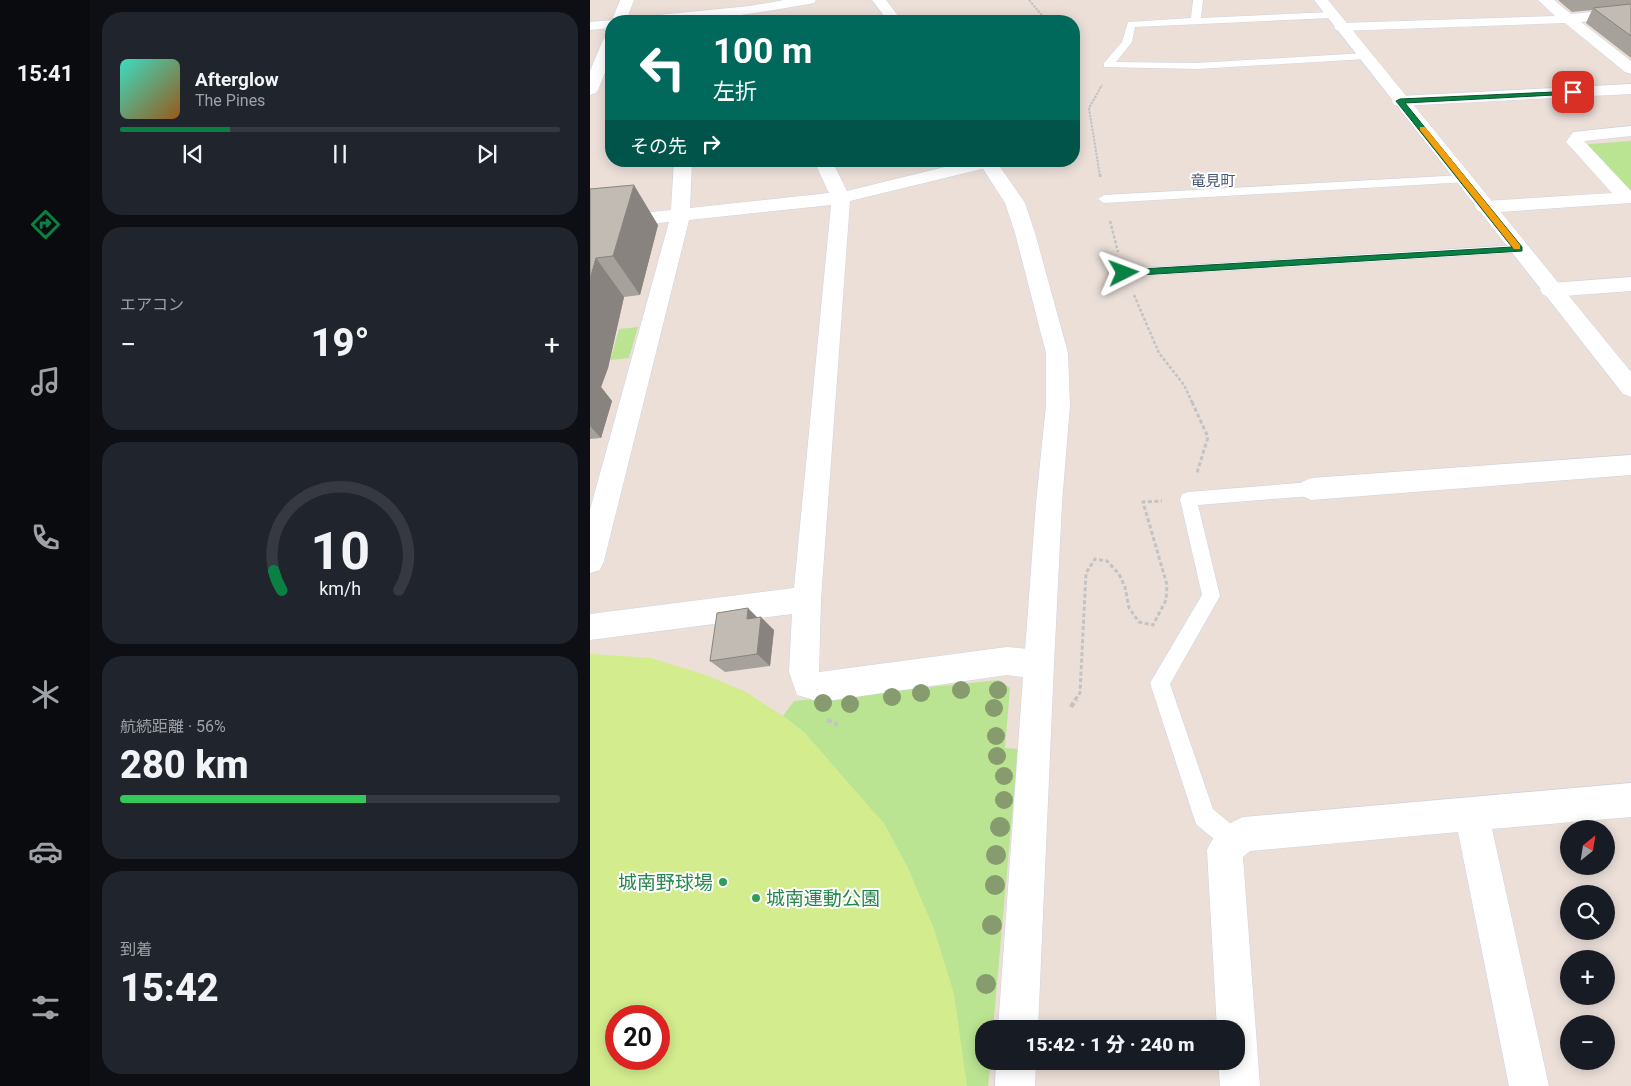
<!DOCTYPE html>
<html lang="ja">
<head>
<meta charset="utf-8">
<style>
	:root { --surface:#171b24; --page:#20242c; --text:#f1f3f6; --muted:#9ea1a6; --line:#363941; --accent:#0b8043 }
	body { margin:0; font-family:Roboto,"Noto Sans JP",sans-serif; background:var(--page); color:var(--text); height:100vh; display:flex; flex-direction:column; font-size:19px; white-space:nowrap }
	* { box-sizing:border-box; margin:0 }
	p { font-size:16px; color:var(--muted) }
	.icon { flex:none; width:28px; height:28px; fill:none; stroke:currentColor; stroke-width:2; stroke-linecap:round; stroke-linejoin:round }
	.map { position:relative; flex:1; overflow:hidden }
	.sheet { display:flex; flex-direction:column; gap:12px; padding:12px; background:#0d0f14; width:500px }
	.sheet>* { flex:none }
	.hud { position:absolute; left:15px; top:15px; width:475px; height:152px; border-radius:20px; box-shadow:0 2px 12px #0003; background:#00695c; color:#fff; overflow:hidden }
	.needle { width:32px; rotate:30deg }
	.fabs { position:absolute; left:970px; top:820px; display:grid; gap:10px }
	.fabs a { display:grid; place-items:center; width:55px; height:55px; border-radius:50%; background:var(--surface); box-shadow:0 2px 12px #0003; font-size:25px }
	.speed { position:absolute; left:15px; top:1005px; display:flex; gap:10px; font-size:25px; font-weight:700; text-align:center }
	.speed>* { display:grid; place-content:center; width:65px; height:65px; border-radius:50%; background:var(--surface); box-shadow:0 2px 12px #0003; line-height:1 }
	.speed .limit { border:8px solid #d22; background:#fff; color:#111 }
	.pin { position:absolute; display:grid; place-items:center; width:42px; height:42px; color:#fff; margin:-21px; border-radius:10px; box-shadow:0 2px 8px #0006 }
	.me { position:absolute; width:55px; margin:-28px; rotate:87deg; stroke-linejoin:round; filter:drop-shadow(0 0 4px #0008) }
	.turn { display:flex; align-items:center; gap:18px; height:105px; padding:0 25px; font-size:22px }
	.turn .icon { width:65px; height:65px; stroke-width:2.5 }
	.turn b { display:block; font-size:35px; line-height:42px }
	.then { display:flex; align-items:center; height:48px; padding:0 25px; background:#0003; gap:10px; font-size:19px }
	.big { font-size:38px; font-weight:800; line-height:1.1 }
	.sheet .card { flex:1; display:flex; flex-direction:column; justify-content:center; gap:8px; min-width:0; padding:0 18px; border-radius:20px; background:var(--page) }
	.sheet .dial { align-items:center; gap:0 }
	.dial svg { height:130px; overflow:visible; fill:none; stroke:var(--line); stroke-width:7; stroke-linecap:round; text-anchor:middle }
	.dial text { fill:var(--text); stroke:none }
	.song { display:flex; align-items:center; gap:15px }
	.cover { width:60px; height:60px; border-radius:8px; background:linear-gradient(135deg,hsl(170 70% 55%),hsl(30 70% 35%)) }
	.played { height:5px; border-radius:2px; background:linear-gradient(90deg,var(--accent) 25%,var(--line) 25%) }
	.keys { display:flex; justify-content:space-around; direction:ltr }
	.heat { display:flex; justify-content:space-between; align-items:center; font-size:28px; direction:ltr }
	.charge { height:8px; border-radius:4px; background:linear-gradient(90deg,#34c759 56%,var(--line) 0) }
	.trip { position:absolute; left:385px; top:1020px; width:270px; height:50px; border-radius:20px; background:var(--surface); box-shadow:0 2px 12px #0003; font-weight:800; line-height:50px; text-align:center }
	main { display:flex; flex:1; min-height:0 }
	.tab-bar { display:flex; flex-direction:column; width:90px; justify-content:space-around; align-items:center; background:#090b0e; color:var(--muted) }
	.tab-bar .icon { width:35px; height:35px }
	.tab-bar .selected { color:var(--accent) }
	.tab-bar b { font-size:22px; color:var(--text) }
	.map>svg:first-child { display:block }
	.green { fill:#bbe492 }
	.pitch { fill:#d3ec8d; fill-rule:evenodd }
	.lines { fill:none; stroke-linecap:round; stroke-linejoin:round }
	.lane-casing { stroke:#cdd4e1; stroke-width:1 }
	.street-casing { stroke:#cdd4e1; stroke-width:1 }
	.secondary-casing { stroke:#cdd4e1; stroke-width:1 }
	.path-far3 { stroke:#c3c3c3; stroke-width:2; stroke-dasharray:2.5 1; stroke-linecap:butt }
	.path-far2 { stroke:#c3c3c3; stroke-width:2.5; stroke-dasharray:3 2; stroke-linecap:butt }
	.path-far1 { stroke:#c3c3c3; stroke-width:3; stroke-dasharray:4 2.5; stroke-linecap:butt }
	.path { stroke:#c3c3c3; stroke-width:4.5; stroke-dasharray:5 3; stroke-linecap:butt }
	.lane { fill:#fff; fill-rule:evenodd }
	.street { fill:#fff; fill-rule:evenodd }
	.secondary { fill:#fff; fill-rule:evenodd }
	.tree { fill:#869b6e }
	.wall { fill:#a7a19b }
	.shaded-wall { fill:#88837e }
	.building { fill:#c2bbb4; stroke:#88837e }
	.route { fill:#0b8043; stroke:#07532c }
	.slow { fill:#f59e0b }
	.leisure-dot { fill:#2e9e5b; stroke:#fff; stroke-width:2 }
	.labels { text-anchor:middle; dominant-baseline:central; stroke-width:4; stroke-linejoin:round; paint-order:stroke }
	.far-neighbourhood-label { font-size:15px; fill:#475878; stroke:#fff }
	.near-leisure-label { font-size:19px; fill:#27864d; stroke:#fff; text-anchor:end }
</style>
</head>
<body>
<main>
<nav class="tab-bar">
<b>15:41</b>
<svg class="icon selected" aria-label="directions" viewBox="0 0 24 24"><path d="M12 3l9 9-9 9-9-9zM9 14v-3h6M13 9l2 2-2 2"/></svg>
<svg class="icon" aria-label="music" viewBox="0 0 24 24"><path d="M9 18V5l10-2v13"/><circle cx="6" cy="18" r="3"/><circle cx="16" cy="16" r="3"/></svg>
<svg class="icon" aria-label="phone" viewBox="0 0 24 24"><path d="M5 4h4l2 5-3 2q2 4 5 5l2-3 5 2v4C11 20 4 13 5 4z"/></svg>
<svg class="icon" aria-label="climate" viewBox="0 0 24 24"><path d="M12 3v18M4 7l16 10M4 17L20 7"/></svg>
<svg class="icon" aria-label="car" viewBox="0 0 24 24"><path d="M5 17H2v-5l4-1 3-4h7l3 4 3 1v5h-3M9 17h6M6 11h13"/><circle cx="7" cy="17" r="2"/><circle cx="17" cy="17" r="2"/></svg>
<svg class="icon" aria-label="filters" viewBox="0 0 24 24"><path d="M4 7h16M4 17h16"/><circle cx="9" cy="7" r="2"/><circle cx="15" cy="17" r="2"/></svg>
</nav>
<section class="sheet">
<div class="card">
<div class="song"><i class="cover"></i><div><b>Afterglow</b><p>The Pines</p></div></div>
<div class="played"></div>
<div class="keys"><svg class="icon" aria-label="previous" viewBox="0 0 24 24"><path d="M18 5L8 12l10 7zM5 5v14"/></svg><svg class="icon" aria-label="pause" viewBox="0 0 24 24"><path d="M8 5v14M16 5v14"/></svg><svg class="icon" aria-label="next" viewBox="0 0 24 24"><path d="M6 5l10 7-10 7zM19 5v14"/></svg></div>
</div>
<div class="card"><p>エアコン</p>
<div class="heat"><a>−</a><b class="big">19°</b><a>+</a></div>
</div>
<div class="card dial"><svg viewBox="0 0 100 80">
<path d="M14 69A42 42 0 1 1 86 69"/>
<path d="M14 69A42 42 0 0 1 9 57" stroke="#0b8043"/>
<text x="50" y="56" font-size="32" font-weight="700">10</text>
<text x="50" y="72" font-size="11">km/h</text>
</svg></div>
<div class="card"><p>航続距離 · 56%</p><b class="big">280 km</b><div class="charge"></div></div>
<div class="card"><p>到着</p><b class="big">15:42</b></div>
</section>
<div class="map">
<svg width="1041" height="1086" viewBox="0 0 1041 1086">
	<rect width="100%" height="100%" fill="#ebdfd8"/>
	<!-- green -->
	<path class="green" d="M 1041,141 L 1041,194 L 997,149 L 999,144 Z
		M 48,327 L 39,358 L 20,360 L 29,329 Z
		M 409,680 L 420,688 L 415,748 L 428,749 L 403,1029 L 394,1029 L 394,1061 L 401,1061 L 398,1086 L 311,1086 L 215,733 L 193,716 L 204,701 Z"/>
	<!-- pitch -->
	<path class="pitch" d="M 0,654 L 61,658 L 116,675 L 156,692 L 193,716 L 215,733 L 282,810 L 294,823 L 318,868 L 344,929 L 364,994 L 377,1086 L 0,1086 ZM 26,1016 L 69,1016 L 69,1059 L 26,1059 Z"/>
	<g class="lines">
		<!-- lane casing -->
		<g class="lane-casing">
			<path id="lane" d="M 603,0 L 613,0 L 611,18 L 741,12 L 746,15 L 741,18 L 545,27 L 542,42 L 526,62 L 607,63 L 775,53 L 780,56 L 775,59 L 607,69 L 514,67 L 514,63 L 532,42 L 538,22 L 601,18 Z
				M 873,175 L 877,176 L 879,179 L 877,182 L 514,203 L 508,199 L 514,195 Z
				M 929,245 L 935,249 L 934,252 L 534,277 L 527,273 L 534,269 Z
				M 721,482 L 727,484 L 729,489 L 727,494 L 721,496 L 608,505 L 630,596 L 580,684 L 623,809 L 653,834 L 656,842 L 653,850 L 645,853 L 637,850 L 606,824 L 560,683 L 612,595 L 590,499 L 592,494 L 598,492 Z"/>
		</g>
		<!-- street casing -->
		<g class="street-casing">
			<path id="street" d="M 30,0 L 44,0 L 36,21 L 21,21 L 21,28 L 0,30 L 0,22 L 22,20 Z
				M 194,0 L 226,0 L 224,3 L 219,4 C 161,14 100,25 41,21 L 43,18 L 48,17 L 160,6 Z
				M 948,0 L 964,0 L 981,14 L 1041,8 L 1041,16 L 991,22 L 1041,61 L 1041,74 L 1035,72 L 975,23 L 751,31 L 746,30 L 744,27 L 746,24 L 751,23 L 965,16 Z
				M 21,36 L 21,58 L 8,90 L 6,93 L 0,95 L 0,71 L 13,40 L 16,37 Z
				M 1041,84 L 1041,94 L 810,106 L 804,105 L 802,101 L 804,97 L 810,96 Z
				M 1041,126 L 1041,136 L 994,141 L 1041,191 L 1041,203 L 895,213 L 888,211 L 885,207 L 888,203 L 895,201 L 1022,193 L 976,142 L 983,132 Z
				M 84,161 L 102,161 L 100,208 L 239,193 L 224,161 L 242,161 L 257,191 L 379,161 L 407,162 L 404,166 L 260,201 L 231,599 L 229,672 L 417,647 L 449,650 L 460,654 L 464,664 L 448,1029 L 408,1029 L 433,677 L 417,675 L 230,702 L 207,695 L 199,672 L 202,614 L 0,640 L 0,614 L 204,588 L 241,205 L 99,220 L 14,561 L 10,570 L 0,573 L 0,510 L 79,222 L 0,230 L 0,218 L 81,210 Z
				M 1041,277 L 1041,291 L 961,297 L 953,295 L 950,290 L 953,285 L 961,283 Z
				M 1041,455 L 1041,475 L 721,500 L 712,496 L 708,489 L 712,482 L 721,478 Z
				M 1041,783 L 1041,817 L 902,829 L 959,1086 L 919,1086 L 868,832 L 660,851 L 653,857 L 670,1086 L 630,1086 L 628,1061 L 646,1061 L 646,1029 L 627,1029 L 617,850 C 624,833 636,824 653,817 Z
				M 406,1061 L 446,1061 L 445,1086 L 405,1086 Z"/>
		</g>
		<!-- secondary casing -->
		<g class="secondary-casing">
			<path id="secondary" d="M 282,0 L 296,0 L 312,21 L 298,21 Z
				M 724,0 L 738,0 L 1041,372 L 1041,397 L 1033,394 Z
				M 388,161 L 406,161 L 435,203 L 445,233 L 478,353 L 480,405 L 472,503 L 464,664 L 460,674 L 449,678 L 438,674 L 434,664 L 446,503 L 456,405 L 456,353 L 425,233 L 415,203 Z"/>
		</g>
		<!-- path-far3 -->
		<path class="path-far3" d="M 439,0 L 455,19 L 453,21
			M 510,176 L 499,108 L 512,85"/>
		<!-- path-far2 -->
		<path class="path-far2" d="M 510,174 L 511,179
			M 520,221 L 528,252
			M 544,295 L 569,353 L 594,385 L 603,404"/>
		<!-- path-far1 -->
		<path class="path-far1" d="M 602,402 L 618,437 L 607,473
			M 485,700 L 490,693 L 496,573 L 505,559 L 517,561 L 529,574 L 535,587 L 539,608 L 549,622 L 563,625 L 576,600 L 577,585 L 553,502 L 572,501"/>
		<!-- path -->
		<path class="path" d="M 481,707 L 486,699
			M 237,720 L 248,725"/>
		<!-- lane -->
		<use href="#lane" class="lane"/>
		<!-- street -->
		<use href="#street" class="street"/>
		<!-- secondary -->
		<use href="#secondary" class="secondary"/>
	</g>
	<!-- trees -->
	<g class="tree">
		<circle cx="371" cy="690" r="9"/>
		<circle cx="408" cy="690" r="9"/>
		<circle cx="331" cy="693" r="9"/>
		<circle cx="302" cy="697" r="9"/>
		<circle cx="233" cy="703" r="9"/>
		<circle cx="260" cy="704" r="9"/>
		<circle cx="404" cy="708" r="9"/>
		<circle cx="406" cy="736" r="9"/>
		<circle cx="407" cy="756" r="9"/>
		<circle cx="414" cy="776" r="9"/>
		<circle cx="414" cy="800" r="9"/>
		<circle cx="410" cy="827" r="10"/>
		<circle cx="406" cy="855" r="10"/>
		<circle cx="405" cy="885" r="10"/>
		<circle cx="402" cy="925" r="10"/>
		<circle cx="396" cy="984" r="10"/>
	</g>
	<!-- wall -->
	<path class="wall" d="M 968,0 L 1041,0 L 1041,58 L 996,23 L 1002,10 L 982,12 Z
		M 0,189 L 68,225 L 50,295 L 34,297 L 18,368 L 11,387 L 22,401 L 11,438 L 0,439 Z
		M 167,618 L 184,630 L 180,666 L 135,672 L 120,661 Z"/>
	<!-- shaded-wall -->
	<path class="shaded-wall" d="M 44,185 L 68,225 L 50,295 L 23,256 Z
		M 6,258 L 34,297 L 18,368 L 11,387 L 22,401 L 11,438 L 0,426 L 0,279 Z
		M 158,608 L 171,621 L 171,617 L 184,630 L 180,666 L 167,654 L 157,619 Z"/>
	<!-- building -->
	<path class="building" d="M 1041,4 L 1041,36 L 1003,8 Z
		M 44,185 L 23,256 L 6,258 L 0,279 L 0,189 Z
		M 158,608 L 157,619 L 171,617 L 167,654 L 120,661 L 127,613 Z"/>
	<!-- route -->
	<path class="route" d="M 986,91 L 986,94 L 983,94 L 815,103 L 932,247 L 932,251 L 534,276 L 530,273 L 534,270 L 922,247 L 806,101 L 810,99 Z"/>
	<!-- slow -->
	<path class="slow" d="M 830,127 L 835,127 L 930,245 L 930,249 L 924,249 L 830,130 Z"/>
	<!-- markers -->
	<g class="leisure-dot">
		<circle cx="133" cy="882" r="5"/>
		<circle cx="166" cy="898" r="5"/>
	</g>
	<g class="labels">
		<!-- far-neighbourhood labels -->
		<g class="far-neighbourhood-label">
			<text x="623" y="181">竜見町</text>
		</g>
		<!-- near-leisure labels -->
		<g class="near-leisure-label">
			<text x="123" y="882">城南野球場</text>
			<text x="176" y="898" text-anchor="start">城南運動公園</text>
		</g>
	</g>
</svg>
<div class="fabs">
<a><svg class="needle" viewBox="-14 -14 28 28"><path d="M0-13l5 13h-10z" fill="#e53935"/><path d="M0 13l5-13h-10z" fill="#9ea1a6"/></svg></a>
<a><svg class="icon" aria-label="search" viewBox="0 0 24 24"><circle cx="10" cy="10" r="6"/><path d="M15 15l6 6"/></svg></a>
<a>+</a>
<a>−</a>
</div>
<div class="speed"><div class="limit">20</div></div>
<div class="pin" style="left:983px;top:92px;background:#d93025"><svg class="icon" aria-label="arrive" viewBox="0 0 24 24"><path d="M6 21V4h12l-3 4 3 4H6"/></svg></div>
<svg class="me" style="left:534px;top:273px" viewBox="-20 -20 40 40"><path d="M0-17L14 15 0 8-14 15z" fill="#0b8043" stroke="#fff" stroke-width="4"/></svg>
<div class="trip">15:42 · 1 分 · 240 m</div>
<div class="hud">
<div class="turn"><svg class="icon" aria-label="left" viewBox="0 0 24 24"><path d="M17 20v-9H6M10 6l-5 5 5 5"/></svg><div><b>100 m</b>左折</div></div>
<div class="then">その先<svg class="icon" aria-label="right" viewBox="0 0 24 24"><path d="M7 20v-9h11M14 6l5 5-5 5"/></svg></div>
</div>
</div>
</main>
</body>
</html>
